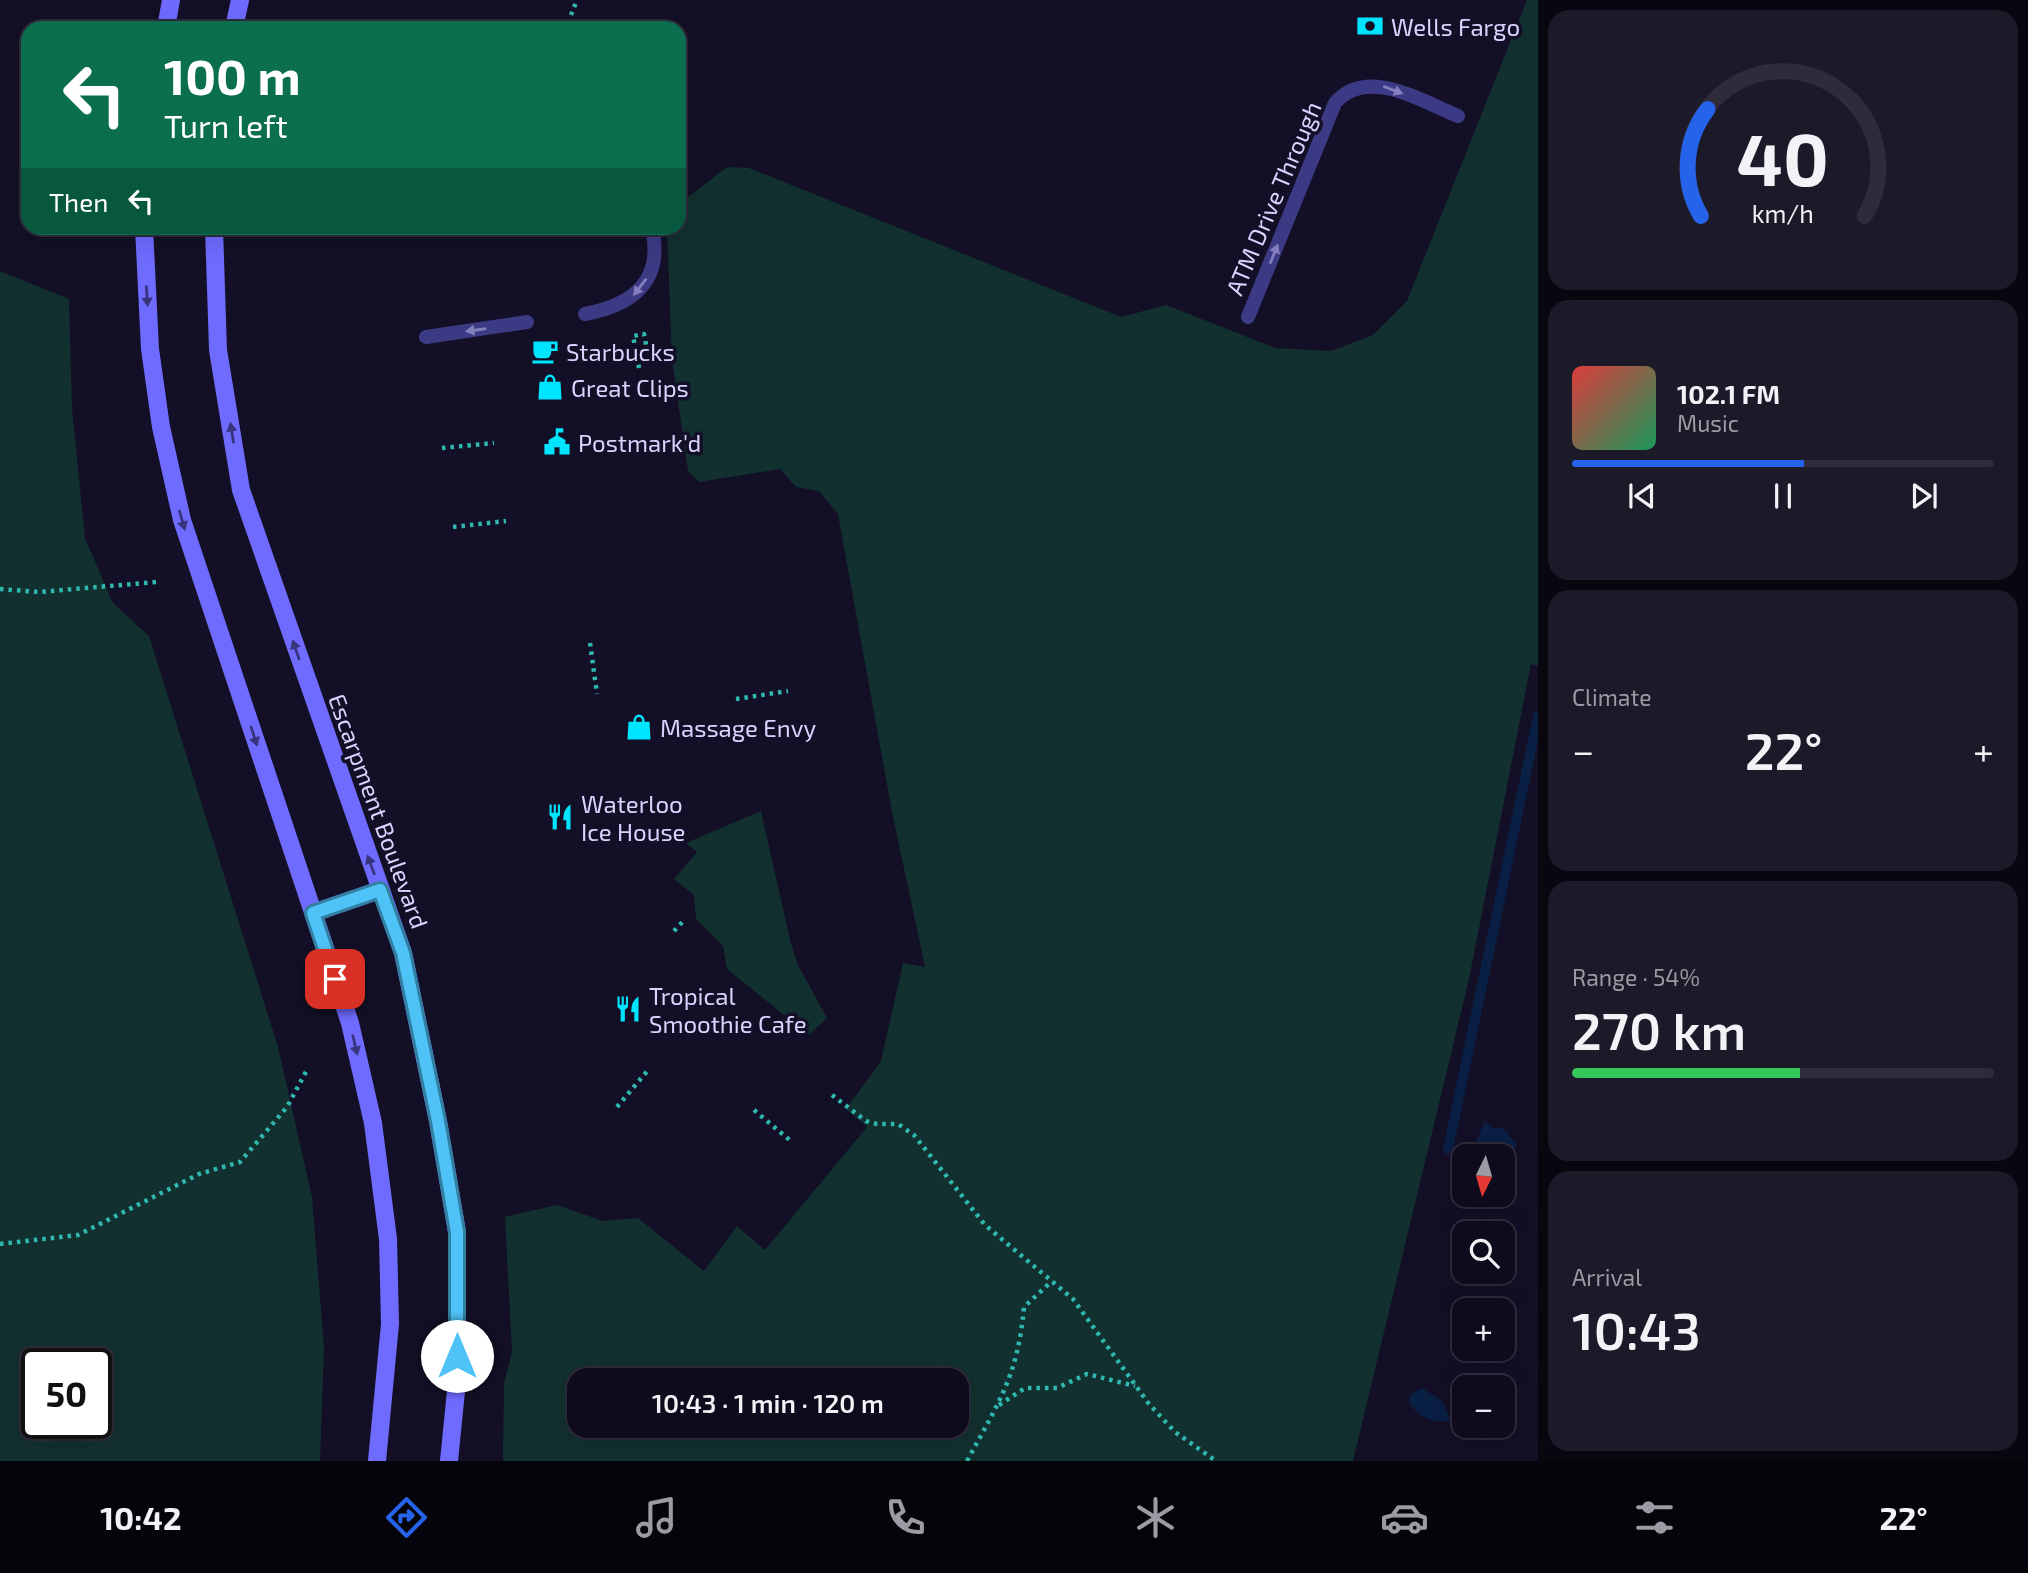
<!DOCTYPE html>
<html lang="en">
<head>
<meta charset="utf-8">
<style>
	:root { --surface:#0e0b1c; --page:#1c1929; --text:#f1f3f6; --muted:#9b9ba3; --line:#2e2b3b; --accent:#2563eb }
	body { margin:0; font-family:"Exo 2",sans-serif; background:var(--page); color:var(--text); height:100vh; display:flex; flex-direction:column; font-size:26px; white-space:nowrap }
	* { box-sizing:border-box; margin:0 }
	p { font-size:23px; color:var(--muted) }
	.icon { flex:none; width:38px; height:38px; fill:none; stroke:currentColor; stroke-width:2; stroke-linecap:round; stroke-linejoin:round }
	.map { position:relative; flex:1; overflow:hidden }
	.panel { display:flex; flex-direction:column; gap:10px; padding:10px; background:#08060f; width:490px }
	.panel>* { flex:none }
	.hud { position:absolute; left:21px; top:21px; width:665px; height:214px; border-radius:21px; box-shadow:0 7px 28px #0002,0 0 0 2px var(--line); background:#0b6e4f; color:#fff; overflow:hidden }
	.needle { width:46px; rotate:185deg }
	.buttons { position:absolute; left:1452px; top:1144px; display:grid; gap:14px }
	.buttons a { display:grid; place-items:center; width:63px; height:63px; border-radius:14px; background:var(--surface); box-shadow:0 7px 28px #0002,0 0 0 2px var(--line); font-size:35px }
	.speed { position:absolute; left:21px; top:1348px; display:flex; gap:14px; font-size:35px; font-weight:700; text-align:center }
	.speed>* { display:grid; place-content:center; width:91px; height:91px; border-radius:50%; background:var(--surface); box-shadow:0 7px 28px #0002,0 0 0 2px var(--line); line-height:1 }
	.speed .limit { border:4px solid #111; border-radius:10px; background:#fff; color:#111 }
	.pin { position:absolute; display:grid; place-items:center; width:60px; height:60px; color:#fff; margin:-30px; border-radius:14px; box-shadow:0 4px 10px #0006 }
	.me { position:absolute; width:77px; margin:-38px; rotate:0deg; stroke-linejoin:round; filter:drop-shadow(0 0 5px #0008) }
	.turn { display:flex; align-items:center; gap:24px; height:147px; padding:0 28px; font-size:32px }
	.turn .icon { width:91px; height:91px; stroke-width:2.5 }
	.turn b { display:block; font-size:49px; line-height:60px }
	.then { display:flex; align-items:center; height:66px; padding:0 28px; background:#0003; gap:14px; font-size:26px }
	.big { font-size:52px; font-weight:600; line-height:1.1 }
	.panel .card { flex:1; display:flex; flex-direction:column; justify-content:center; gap:10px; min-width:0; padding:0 24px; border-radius:21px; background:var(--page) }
	.panel .dial { align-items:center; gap:0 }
	.dial svg { height:182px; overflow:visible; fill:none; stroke:var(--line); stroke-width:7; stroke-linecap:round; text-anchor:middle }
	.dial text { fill:var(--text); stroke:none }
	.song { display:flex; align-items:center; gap:21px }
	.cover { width:84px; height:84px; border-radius:10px; background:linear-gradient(135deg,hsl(0 70% 55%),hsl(150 70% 35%)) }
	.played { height:7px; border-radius:4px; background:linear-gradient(90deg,var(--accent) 55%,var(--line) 55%) }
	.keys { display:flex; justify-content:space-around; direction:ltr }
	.heat { display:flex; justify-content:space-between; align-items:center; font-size:38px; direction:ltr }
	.charge { height:10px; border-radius:5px; background:linear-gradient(90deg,#34c759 54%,var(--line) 0) }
	.trip { position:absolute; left:567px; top:1368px; width:402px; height:70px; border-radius:21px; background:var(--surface); box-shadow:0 7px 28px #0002,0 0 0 2px var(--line); font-weight:600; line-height:70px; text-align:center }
	.menu { display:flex; height:112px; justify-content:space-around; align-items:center; background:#06040b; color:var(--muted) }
	.menu .icon { width:49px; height:49px }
	.menu .active { color:var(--accent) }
	.menu b { font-size:32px; color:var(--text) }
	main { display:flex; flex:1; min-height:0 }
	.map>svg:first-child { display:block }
	.green { fill:#12302f; fill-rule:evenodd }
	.water { fill:#0a1f44 }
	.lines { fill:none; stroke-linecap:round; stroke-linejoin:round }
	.stream { stroke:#0a1f44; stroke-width:10 }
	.path { stroke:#2fb8b0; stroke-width:4.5; stroke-dasharray:3.5 5; stroke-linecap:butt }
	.lane { stroke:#3d3a85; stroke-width:14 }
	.secondary { stroke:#6f6bff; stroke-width:18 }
	.oneway { fill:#837fbc }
	.oneway2 { fill:#38347d }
	.route-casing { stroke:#337fa1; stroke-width:18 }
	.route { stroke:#4fc3f7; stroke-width:12 }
	.labels { text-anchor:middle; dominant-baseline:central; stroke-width:7; stroke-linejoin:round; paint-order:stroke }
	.poi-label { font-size:24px; fill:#d9d4ff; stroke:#130f26; text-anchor:start }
	.street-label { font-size:24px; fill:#d9d4ff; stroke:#130f26 }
</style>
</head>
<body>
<main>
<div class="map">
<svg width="1538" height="1461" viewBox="0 0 1538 1461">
	<rect width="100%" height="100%" fill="#130f26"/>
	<!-- green -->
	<path class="green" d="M 1527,0 L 1538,0 L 1538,666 L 1531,664 L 1469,979 L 1353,1461 L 503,1461 L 504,1383 L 512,1352 L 505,1217 L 557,1205 L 603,1221 L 638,1218 L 704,1271 L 737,1226 L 765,1250 L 867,1127 L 846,1109 L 881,1061 L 903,963 L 925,967 L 892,812 L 838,514 L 819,491 L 796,487 L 780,469 L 699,482 L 688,471 L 672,360 L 667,228 L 679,228 L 679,204 L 727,167 L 749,168 L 1121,317 L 1166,305 L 1275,348 L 1331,351 L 1373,335 L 1407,301 ZM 579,1381 L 957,1381 L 957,1426 L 579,1426 Z
		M 0,271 L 69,299 L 72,409 L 85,538 L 113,603 L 149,636 L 278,1047 L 312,1197 L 324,1348 L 320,1461 L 0,1461 ZM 37,1363 L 96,1363 L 96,1423 L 37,1423 Z
		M 761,811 L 791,944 L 799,967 L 827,1018 L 809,1035 L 727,969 L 723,946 L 696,919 L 694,895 L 674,879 L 697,852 L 686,843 Z"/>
	<!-- water -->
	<path class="water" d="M 1485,1121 L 1493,1129 L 1503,1128 L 1517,1144 L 1514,1151 L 1493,1149 L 1482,1153 L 1473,1148 Z
		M 1422,1388 L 1442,1401 L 1450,1418 L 1447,1421 C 1432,1424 1414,1414 1409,1401 L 1411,1394 Z"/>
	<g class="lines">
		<!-- stream -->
		<path class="stream" d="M 1448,1149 L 1538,716"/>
		<!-- path -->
		<path class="path" d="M 571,15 L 577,0
			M 639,368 L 633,336 L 644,334 L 649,360
			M 442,448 L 494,443
			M 453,527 L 506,521
			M 0,589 L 39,592 L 156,582
			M 590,643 L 597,694
			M 736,699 L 788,691
			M 674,931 L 685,919
			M 832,1095 L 866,1121 L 877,1124 L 898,1124 L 914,1135 L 985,1225 L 1073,1299 L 1149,1404 L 1175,1432 L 1216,1461
			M 617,1107 L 649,1069
			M 754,1110 L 792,1142
			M 0,1244 L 78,1235 L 199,1174 L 240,1162 L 287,1107 L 308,1068
			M 999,1405 L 1025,1388 L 1057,1388 L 1087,1374 L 1135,1386
			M 967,1461 C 999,1402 1018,1375 1024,1307 L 1052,1281"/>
		<!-- lane -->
		<path class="lane" d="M 585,314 C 633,305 664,281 652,228
			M 1248,317 L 1335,103 C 1367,66 1421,101 1458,116
			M 426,337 L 527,322"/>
		<!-- secondary -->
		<path class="secondary" d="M 166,28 L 171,0
			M 234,28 L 240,0
			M 144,228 L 150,349 L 161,427 L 182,520 L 350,1023 L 373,1123 L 388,1239 L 390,1324 L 377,1461
			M 214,228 L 218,350 L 241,490 L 403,953 L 438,1121 L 457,1232 L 457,1381 L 449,1461
			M 313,913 L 380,890"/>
	</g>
	<!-- one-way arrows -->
	<defs><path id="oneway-solid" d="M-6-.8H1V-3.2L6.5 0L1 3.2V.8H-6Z" transform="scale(1.75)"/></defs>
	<g class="oneway">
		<use href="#oneway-solid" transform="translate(1393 90) rotate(21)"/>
		<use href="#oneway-solid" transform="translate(1274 254) rotate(-68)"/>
		<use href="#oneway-solid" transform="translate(640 287) rotate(128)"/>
		<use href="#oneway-solid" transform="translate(476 330) rotate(172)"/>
	</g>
	<g class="oneway2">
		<use href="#oneway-solid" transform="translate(147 296) rotate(86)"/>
		<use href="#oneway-solid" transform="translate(232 433) rotate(-99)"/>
		<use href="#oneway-solid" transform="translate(182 520) rotate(74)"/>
		<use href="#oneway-solid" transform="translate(296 650) rotate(-109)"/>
		<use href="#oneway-solid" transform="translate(254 736) rotate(72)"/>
		<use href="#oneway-solid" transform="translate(371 865) rotate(-110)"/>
		<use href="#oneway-solid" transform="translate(355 1045) rotate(77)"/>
	</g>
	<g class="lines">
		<!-- route casing -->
		<g class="route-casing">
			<path id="route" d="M 335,979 L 313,913 L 380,890 L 403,953 L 438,1121 L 457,1232 L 457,1356"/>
		</g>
		<!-- route -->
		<use href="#route" class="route"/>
	</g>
	<!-- icons -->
	<defs>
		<g id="bank-bare" transform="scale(2.1)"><path d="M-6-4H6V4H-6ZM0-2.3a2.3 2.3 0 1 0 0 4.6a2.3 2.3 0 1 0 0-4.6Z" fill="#00e5ff" stroke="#130f26" stroke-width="2.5" paint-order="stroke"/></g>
		<g id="cafe-bare" transform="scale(2.1)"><path d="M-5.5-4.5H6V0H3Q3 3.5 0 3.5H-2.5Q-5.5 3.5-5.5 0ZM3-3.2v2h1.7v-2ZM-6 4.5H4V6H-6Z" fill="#00e5ff" stroke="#130f26" stroke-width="2.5" paint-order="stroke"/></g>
		<g id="shop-bare" transform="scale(2.1)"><path d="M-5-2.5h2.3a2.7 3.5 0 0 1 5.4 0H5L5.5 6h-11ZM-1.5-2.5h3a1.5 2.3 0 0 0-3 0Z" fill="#00e5ff" stroke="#130f26" stroke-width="2.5" paint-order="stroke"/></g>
		<g id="civic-bare" transform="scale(2.1)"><path d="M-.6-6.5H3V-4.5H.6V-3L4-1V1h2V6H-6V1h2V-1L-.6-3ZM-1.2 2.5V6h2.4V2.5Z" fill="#00e5ff" stroke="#130f26" stroke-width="2.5" paint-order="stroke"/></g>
		<g id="restaurant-bare" transform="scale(2.1)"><path d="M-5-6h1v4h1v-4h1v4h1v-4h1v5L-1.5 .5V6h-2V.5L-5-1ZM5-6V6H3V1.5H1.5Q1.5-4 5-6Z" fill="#00e5ff" stroke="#130f26" stroke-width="2.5" paint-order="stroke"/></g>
	</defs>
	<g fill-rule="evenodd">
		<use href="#bank-bare" x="1370" y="26"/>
		<use href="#cafe-bare" x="545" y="351"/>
		<use href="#shop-bare" x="550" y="387"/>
		<use href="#civic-bare" x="557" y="442"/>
		<use href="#shop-bare" x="639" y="727"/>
		<use href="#restaurant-bare" x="560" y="817"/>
		<use href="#restaurant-bare" x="628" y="1009"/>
	</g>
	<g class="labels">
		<!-- poi labels -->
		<g class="poi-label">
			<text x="1391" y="26">Wells Fargo</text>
			<text x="566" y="351">Starbucks</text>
			<text x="571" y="387">Great Clips</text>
			<text x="578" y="442">Postmark'd</text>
			<text x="660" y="727">Massage Envy</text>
			<text x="581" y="803">Waterloo<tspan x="581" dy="28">Ice House</tspan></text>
			<text x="649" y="995">Tropical<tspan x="649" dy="28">Smoothie Cafe</tspan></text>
		</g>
		<!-- street labels -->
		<g class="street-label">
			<text transform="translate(1273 198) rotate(-67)">ATM Drive Through</text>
			<text transform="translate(379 811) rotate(70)">Escarpment Boulevard</text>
		</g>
	</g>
</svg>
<div class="buttons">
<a><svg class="needle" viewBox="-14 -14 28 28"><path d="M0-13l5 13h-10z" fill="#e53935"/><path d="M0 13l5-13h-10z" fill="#9b9ba3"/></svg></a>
<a><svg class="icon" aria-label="search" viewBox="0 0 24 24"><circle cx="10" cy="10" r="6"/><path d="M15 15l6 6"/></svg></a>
<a>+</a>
<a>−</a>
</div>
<div class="speed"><div class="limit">50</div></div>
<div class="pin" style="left:335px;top:979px;background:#d93025"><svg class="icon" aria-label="arrive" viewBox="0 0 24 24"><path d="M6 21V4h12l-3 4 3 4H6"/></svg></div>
<svg class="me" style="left:457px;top:1356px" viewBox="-20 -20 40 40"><circle r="19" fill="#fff"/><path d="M0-13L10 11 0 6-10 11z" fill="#4fc3f7"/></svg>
<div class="trip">10:43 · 1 min · 120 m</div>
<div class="hud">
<div class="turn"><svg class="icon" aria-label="left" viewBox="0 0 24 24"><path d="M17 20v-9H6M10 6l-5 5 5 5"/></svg><div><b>100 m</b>Turn left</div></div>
<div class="then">Then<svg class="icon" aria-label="left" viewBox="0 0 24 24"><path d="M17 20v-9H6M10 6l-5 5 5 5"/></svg></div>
</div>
</div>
<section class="panel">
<div class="card dial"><svg viewBox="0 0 100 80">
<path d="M14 69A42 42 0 1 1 86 69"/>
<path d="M14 69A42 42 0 0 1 17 22" stroke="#2563eb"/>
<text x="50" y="56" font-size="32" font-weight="700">40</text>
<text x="50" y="72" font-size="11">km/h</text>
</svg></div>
<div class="card">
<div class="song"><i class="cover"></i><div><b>102.1 FM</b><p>Music</p></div></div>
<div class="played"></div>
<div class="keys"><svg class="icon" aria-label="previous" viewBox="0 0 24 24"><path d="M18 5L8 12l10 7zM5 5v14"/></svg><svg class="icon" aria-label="pause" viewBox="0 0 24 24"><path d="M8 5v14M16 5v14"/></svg><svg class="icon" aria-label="next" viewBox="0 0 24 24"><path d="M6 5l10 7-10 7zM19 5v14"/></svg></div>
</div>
<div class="card"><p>Climate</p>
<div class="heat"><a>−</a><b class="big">22°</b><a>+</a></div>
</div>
<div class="card"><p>Range · 54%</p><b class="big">270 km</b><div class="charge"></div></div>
<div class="card"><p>Arrival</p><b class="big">10:43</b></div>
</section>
</main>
<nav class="menu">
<b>10:42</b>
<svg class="icon active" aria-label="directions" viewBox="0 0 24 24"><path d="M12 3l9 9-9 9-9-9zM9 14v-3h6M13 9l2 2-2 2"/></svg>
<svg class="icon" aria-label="music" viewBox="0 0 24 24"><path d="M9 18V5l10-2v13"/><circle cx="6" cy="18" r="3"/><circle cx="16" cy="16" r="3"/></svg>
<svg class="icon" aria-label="phone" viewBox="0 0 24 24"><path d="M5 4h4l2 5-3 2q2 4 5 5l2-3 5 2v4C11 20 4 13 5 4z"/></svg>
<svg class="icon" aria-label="climate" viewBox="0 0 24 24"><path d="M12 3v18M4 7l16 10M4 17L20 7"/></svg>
<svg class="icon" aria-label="car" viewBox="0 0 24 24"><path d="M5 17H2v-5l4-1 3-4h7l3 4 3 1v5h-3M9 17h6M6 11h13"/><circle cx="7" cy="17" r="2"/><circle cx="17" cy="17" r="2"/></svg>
<svg class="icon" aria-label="filters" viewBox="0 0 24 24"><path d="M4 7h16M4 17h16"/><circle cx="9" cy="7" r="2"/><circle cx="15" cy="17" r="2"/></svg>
<b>22°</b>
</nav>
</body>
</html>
